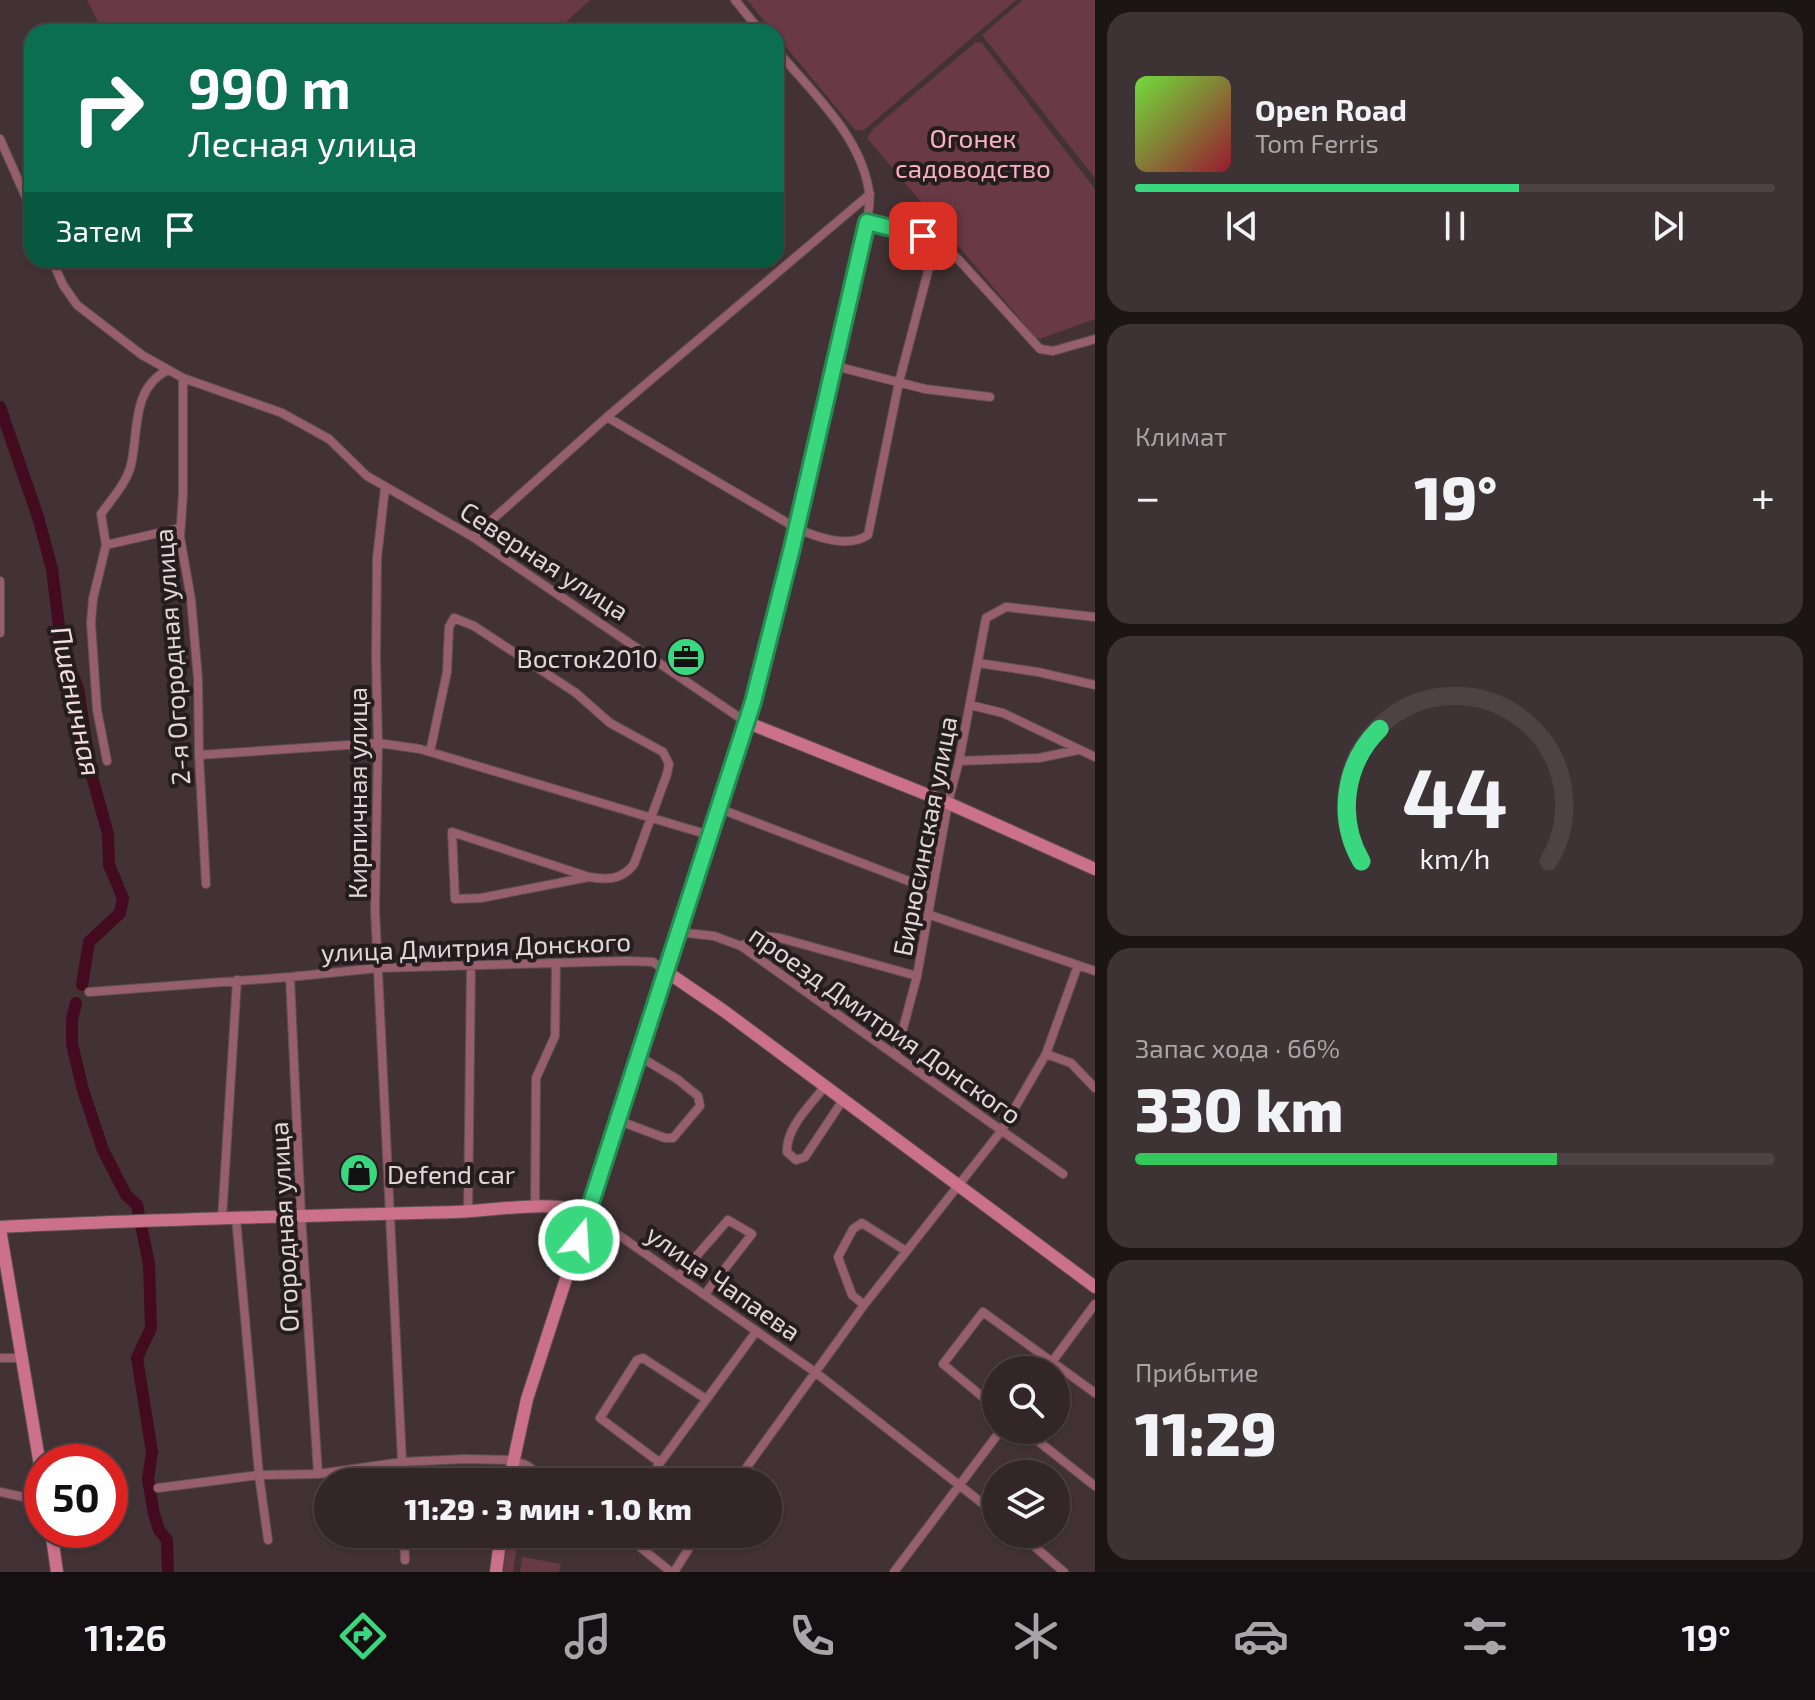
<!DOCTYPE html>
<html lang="ru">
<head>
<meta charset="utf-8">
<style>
	:root { --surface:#322628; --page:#3d3234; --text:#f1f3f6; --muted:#a8a5a8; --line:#4d4345; --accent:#39d87f }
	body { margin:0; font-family:"Exo 2",sans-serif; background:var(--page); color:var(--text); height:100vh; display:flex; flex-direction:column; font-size:30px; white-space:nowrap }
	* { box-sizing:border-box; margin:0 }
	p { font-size:26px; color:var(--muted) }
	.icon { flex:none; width:44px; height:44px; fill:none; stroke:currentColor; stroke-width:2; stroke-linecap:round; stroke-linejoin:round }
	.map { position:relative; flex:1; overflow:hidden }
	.sheet { display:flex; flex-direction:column; gap:12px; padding:12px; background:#1c1516; width:720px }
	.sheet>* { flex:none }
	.top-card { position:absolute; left:24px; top:24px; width:760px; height:244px; border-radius:24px; box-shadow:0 2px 6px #0004,0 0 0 2px var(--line); background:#0b6e4f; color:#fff; overflow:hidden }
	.fabs { position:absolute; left:982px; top:1356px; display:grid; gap:16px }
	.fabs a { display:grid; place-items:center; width:88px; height:88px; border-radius:50%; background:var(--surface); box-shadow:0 2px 6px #0004,0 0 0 2px var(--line); font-size:40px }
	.speed { position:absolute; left:24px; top:1444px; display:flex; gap:16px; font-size:40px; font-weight:700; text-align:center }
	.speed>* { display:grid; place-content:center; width:104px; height:104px; border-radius:50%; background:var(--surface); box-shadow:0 2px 6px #0004,0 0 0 2px var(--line); line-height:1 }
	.speed .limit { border:12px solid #d22; background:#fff; color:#111 }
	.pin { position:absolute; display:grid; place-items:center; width:68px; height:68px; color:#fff; margin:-34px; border-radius:16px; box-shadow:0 4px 12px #0006 }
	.me { position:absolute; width:88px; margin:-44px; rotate:18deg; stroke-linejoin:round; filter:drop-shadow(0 0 6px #0008) }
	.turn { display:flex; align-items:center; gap:28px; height:168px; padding:0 32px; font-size:36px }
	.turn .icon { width:104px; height:104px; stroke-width:2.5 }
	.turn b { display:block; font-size:56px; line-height:68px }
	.then { display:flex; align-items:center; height:76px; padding:0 32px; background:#0003; gap:16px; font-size:30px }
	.big { font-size:60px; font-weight:800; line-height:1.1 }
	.sheet .card { flex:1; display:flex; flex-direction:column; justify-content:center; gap:12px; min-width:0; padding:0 28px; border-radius:24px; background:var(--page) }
	.sheet .dial { align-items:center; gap:0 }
	.dial svg { height:208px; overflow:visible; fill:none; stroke:var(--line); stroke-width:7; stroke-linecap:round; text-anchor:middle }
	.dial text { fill:var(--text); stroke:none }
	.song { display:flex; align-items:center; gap:24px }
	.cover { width:96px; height:96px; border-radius:12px; background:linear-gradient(135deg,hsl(100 70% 55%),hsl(350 70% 35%)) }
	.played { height:8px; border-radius:4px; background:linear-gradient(90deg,var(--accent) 60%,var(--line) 60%) }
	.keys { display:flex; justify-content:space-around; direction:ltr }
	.heat { display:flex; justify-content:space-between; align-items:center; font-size:44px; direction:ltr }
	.charge { height:12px; border-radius:6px; background:linear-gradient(90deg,#34c759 66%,var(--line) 0) }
	.trip { position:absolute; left:314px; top:1468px; width:468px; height:80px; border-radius:40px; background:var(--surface); box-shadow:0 2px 6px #0004,0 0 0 2px var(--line); font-weight:800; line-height:80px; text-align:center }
	.tab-bar { display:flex; height:128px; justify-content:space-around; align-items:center; background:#140f10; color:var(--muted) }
	.tab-bar .icon { width:56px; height:56px }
	.tab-bar .current { color:var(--accent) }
	.tab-bar b { font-size:36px; color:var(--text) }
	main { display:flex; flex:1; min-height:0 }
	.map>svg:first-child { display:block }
	.green { fill:#693a46 }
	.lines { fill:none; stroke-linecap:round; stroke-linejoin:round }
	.river { stroke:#440a1f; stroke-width:12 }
	.street-casing { stroke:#5e4f52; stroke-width:10 }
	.secondary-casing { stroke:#5e4f52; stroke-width:14 }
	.street { stroke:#975e6c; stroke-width:8 }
	.secondary { stroke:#cb7189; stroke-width:12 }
	.route-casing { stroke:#258c53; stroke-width:20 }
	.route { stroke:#39d87f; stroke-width:14 }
	.labels { text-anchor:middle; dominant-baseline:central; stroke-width:8; stroke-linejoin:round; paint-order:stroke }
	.park-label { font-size:26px; fill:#f7b1c1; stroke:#241c1e }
	.street-label { font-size:26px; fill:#e0d5d7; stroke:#241c1e }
	.poi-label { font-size:26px; fill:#e0d5d7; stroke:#241c1e; text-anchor:end }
	.water-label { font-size:28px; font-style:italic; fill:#f4dbe0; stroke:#241c1e }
</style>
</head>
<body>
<main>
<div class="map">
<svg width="1095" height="1572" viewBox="0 0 1095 1572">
	<rect width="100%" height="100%" fill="#423235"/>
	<!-- green -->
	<path class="green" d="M 87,0 L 590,0 L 555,32 L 103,32 Z
		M 747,0 L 1016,0 L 864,130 L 855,130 Z
		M 1023,0 L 1095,0 L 1095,178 L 982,35 Z
		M 976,42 L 982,43 L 1095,189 L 1095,319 L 1045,337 L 1037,339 L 867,138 L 873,129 Z
		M 509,1534 L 519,1534 L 513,1572 L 503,1572 Z
		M 534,1534 L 572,1534 L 567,1548 Z
		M 522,1557 L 561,1564 L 559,1572 L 520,1572 Z"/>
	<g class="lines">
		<!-- river -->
		<path class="river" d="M 0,407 L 38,517 L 52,569 L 62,651 L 78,688 L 90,769 L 108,834 L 109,865 L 123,898 L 120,913 L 89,942 L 82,985
			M 76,1003 L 72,1019 L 72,1044 L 83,1090 L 103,1150 L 126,1195 L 137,1205 L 149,1264 L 151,1328 L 137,1358 L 152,1452 L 148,1479 L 154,1514 L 159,1530 L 167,1540 L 168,1572"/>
		<!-- street casing -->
		<g class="street-casing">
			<path id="street" d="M 735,0 L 761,32
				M 776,49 C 811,92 860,134 869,191 C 871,201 868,212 867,222 L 936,241 L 958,259 L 1040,349 L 1053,351 L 1095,339
				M 0,139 L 32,211
				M 52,260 L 63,285 L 77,305 L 142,355 L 183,378 L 282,413 L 329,439 L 367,476 L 473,537 L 746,722
				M 835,366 L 925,389 L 990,397
				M 183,378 L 183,494 L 180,537 L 191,599 L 198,679 L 199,755 L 206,884
				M 607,417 L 796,528 C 816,537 848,549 868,535 L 899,382 L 936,241
				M 385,488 L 377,558 L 376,658 L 378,743 L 375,910 L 403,1482
				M 473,537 L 607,417 L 870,194
				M 106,545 L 180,528
				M 0,581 L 0,633
				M 978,663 L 1038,672 L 1095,685
				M 970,705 L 1003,713 L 1095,757
				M 430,752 L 447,672 L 449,627 L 454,618 L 474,626 L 576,693 L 610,723 L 663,752 L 669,764 L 667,774 L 634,864 C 622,880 608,880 589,877
				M 199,755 L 378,743 L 420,749 L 709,835
				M 107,761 L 97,710 L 91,623 L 93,599 L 106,545 L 101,514 C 111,500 127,482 131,465 C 139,431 131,388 168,370
				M 959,761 L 1039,758 L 1078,750
				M 718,808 L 932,890
				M 452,832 L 589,877 L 481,898 L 455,899 Z
				M 930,915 L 1095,971
				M 677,932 L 714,936 L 741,946 L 1063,1174
				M 741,946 L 763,936 L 780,938 L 917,976 L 948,803 L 959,761 L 986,618 L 1006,607 L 1095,617
				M 290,977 L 301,1215 L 318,1474
				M 89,992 L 290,977 L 378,968 L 628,961 L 653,962 L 664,970
				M 1046,1054 L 1071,1063 L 1095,1088
				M 896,1055 L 917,976
				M 825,1086 C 811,1105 786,1127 787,1152 L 796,1160 L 805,1157 L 843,1100
				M 617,1120 L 665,1138 L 673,1138 L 700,1106 L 698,1096 L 677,1079 L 637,1055
				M 535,1207 L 536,1078 L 555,1036 L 556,964
				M 468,1212 L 471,966
				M 587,1213 L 815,1372 L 996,1514
				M 236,1218 L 259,1475 L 268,1540
				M 222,1219 L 237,980
				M 679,1276 L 728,1220 L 752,1234 L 705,1294
				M 864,1305 L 852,1295 L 838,1257 L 853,1229 L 862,1223 L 906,1251
				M 0,1358 L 22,1358
				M 1046,1370 L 1095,1304
				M 996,1408 L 943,1364 L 983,1312 L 1095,1393
				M 1024,1430 L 1095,1486
				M 659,1462 L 600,1418 L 637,1360 L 643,1358 L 706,1399
				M 646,1482 L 755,1333
				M 736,1482 L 864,1305 L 1002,1130 L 1046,1054 L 1078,965
				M 158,1488 L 259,1475 L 318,1474 L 402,1462 L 465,1459 L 512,1460 L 526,1465 L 551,1482
				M 0,1492 L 42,1501
				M 404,1534 L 405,1560
				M 624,1534 L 671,1572
				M 1020,1534 L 1064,1572
				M 674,1572 L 698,1534
				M 894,1572 L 1001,1430"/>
		</g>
		<!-- secondary casing -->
		<g class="secondary-casing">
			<path id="secondary" d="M 746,722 L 948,803 L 1095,869
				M 664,970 L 724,1011 L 1095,1287
				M 0,1227 C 152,1219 303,1216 455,1212 C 491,1211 555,1199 587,1213
				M 0,1229 L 42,1477
				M 509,1482 L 527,1399 L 753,702 L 792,548 L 867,222
				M 51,1530 L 57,1572
				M 496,1572 L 501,1534"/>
		</g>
		<!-- street -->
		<use href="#street" class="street"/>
		<!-- secondary -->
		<use href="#secondary" class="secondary"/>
	</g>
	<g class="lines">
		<!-- route casing -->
		<g class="route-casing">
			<path id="route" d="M 579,1240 L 753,702 L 792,548 L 867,222 L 923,236"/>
		</g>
		<!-- route -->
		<use href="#route" class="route"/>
	</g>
	<!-- icons -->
	<defs>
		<g id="office-disc" transform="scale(2)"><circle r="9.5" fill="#39d87f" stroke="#241c1e"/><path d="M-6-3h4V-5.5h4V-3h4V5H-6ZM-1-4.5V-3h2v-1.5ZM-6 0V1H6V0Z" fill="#111"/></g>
		<g id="shop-disc" transform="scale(2)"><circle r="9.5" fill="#39d87f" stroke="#241c1e"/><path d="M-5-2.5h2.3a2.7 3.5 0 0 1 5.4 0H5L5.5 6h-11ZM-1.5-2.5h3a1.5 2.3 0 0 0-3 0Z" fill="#111"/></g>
	</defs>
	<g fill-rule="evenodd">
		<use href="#office-disc" x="686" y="657"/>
		<use href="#shop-disc" x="359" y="1173"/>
	</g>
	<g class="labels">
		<!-- park labels -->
		<g class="park-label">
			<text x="973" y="137">Огонек<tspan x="973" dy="30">садоводство</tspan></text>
		</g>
		<!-- street labels -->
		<g class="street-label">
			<text transform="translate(545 560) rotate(33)">Северная улица</text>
			<text transform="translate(171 657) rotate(-94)">2-я Огородная улица</text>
			<text transform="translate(356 793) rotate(-90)">Кирпичная улица</text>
			<text transform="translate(924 836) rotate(-79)">Бирюсинская улица</text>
			<text transform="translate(476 946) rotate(-2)">улица Дмитрия Донского</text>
			<text transform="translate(886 1024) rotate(35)">проезд Дмитрия Донского</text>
			<text transform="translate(283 1227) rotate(-93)">Огородная улица</text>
			<text transform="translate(724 1282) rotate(35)">улица Чапаева</text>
		</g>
		<!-- poi labels -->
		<g class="poi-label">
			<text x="658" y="657">Восток2010</text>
			<text x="387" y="1173" text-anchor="start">Defend car</text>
		</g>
		<!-- water labels -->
		<g class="water-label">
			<text transform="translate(77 701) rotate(78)">Пшеничная</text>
		</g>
	</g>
</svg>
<div class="fabs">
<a><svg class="icon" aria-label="search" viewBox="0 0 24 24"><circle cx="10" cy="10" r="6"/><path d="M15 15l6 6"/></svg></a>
<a><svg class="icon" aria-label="layers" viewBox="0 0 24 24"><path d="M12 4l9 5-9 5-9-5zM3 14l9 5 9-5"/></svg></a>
</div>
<div class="speed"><div class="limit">50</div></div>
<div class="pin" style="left:923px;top:236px;background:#d93025"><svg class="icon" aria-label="arrive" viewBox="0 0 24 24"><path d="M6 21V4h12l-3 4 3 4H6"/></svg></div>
<svg class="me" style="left:579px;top:1240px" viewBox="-20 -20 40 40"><circle r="17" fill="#39d87f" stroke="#fff" stroke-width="3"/><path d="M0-11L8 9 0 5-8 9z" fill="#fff"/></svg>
<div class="trip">11:29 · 3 мин · 1.0 km</div>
<div class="top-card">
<div class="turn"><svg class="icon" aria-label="right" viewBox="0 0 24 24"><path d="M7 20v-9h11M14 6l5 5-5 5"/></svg><div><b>990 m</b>Лесная улица</div></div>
<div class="then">Затем<svg class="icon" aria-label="arrive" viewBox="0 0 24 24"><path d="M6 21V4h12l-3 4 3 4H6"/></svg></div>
</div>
</div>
<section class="sheet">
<div class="card">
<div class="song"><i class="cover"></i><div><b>Open Road</b><p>Tom Ferris</p></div></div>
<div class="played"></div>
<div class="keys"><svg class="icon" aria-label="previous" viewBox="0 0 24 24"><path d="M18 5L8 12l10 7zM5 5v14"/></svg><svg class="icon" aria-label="pause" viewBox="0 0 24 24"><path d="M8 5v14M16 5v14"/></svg><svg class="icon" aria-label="next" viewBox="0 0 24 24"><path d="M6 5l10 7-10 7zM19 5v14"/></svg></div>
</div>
<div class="card"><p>Климат</p>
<div class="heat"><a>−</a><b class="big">19°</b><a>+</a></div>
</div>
<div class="card dial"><svg viewBox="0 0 100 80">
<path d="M14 69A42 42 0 1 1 86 69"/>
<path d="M14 69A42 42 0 0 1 21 18" stroke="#39d87f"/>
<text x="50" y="56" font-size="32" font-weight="700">44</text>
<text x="50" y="72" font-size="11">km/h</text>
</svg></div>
<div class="card"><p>Запас хода · 66%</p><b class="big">330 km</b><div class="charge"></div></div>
<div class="card"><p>Прибытие</p><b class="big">11:29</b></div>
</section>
</main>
<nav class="tab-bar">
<b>11:26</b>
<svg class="icon current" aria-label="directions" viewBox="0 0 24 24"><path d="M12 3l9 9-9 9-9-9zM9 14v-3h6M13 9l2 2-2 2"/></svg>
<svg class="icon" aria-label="music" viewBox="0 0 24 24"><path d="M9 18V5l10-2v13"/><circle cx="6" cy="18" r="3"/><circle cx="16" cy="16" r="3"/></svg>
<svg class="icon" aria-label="phone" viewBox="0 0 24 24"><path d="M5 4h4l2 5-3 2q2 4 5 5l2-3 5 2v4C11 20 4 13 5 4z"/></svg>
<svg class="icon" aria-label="climate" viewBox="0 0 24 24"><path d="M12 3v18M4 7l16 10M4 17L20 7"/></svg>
<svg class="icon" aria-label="car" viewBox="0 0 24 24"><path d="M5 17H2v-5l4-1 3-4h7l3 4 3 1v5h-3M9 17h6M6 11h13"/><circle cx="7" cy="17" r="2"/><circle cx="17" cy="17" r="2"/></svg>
<svg class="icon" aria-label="filters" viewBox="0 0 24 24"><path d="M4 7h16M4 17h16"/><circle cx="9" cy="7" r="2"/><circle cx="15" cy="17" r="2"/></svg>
<b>19°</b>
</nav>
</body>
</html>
